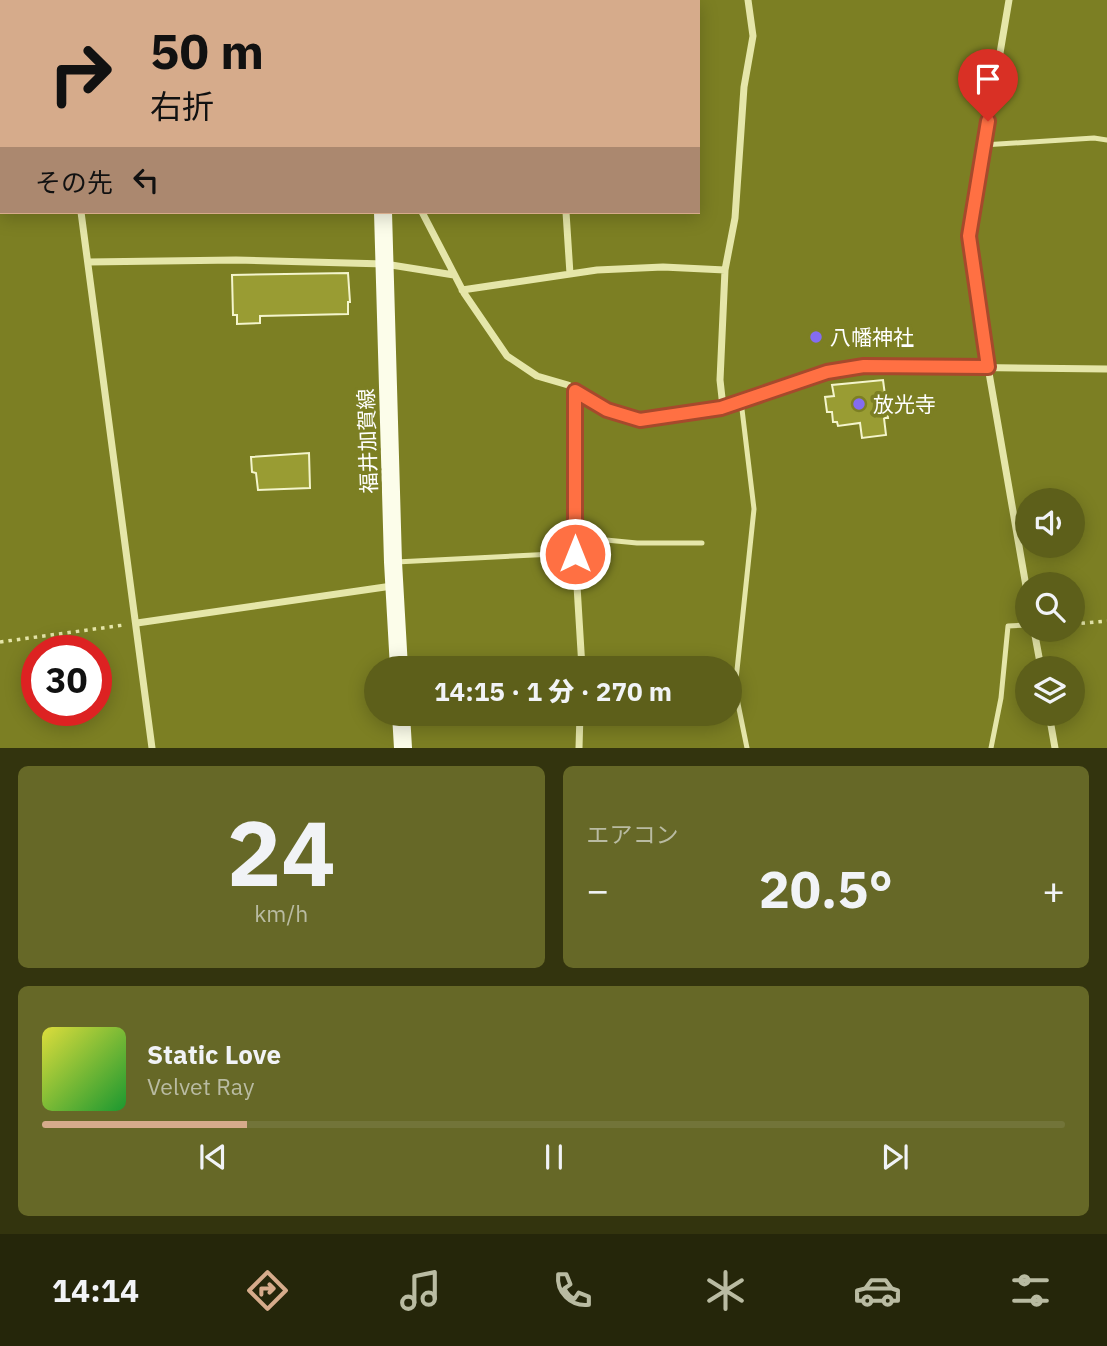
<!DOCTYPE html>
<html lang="ja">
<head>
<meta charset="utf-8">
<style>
	:root { --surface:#5d5f1a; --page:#666827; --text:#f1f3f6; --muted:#b9bba2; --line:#727439; --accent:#d6ab8b }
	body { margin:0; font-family:"IBM Plex Sans","Noto Sans JP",sans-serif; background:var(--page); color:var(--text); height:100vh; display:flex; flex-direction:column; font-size:26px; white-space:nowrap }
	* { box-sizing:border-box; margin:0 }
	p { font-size:23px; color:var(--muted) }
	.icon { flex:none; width:38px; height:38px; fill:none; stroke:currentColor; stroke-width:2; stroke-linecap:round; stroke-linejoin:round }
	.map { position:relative; height:748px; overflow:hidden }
	.sheet { display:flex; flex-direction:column; gap:18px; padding:18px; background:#33340e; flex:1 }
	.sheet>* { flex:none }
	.banner { position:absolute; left:0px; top:0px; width:700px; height:214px; box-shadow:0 4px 18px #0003; background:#d6ab8b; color:#111; overflow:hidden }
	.controls { position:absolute; left:1015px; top:488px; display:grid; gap:14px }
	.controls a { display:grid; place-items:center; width:70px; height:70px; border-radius:50%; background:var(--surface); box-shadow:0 4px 18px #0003; font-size:35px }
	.speed { position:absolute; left:21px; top:635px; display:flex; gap:14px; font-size:35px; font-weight:700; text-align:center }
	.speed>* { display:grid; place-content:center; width:91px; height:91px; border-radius:50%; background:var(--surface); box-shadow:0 4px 18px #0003; line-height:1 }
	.speed .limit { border:10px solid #d22; background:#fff; color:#111 }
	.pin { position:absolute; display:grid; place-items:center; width:60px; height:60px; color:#fff; margin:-72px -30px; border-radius:50% 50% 50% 0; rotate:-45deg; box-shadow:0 0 7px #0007 }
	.pin .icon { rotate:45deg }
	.me { position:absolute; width:77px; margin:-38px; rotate:0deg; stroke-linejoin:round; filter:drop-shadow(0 0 5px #0008) }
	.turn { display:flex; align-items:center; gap:24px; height:147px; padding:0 35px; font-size:32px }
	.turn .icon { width:91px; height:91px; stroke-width:2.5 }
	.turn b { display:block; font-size:49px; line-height:60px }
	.then { display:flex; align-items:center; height:66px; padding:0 35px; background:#0003; gap:14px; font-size:26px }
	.big { font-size:52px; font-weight:800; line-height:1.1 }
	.sheet .tile { flex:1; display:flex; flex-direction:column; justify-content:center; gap:10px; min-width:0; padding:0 24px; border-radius:10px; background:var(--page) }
	.sheet .dial { align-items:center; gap:0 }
	.dial b { font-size:91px; line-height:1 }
	.song { display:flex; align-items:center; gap:21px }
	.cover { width:84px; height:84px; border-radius:10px; background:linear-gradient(135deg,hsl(60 70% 55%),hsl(130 70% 35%)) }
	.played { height:7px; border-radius:4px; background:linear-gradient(90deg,var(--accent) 20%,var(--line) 20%) }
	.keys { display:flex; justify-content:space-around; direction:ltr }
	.heat { display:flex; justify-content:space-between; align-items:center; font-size:38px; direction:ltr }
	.sheet .tiles { flex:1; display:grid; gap:18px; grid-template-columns:1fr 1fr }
	.tile:last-child { grid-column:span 2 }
	.trip { position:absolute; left:364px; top:656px; width:378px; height:70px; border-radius:35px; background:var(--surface); box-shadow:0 4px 18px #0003; font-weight:800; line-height:70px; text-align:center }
	.tabs { display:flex; height:112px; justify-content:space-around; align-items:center; background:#25260a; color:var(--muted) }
	.tabs .icon { width:49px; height:49px }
	.tabs .active { color:var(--accent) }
	.tabs b { font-size:32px; color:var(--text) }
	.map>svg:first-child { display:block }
	.building { fill:#999c33; stroke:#f4f5cc; stroke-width:2 }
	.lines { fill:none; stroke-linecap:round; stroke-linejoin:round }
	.path { stroke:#e5e6a9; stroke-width:3.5; stroke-dasharray:3.5 5; stroke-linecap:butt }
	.service { stroke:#e5e6a9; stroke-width:5 }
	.minor { stroke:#e5e6a9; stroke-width:7 }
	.primary { stroke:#fcfdea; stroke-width:18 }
	.route-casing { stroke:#a6492c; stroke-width:18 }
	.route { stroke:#ff7043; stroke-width:12 }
	.poi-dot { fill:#846cf1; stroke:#7c7f23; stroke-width:2.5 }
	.labels { text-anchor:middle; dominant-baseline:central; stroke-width:7; stroke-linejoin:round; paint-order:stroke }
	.poi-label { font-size:21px; fill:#fff; stroke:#7c7f23; text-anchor:start }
	.street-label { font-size:21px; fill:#fff; stroke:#7c7f23 }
</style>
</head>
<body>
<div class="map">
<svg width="1107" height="748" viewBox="0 0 1107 748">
	<rect width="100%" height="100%" fill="#7c7f23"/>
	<!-- building -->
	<path class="building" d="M 348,273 L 350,302 L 348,302 L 348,314 L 260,316 L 260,323 L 237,324 L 237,315 L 233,315 L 232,275 Z
		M 883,380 L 888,418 L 884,418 L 886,435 L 862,438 L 860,423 L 838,426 L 837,422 L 833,422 L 832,412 L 827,412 L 825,397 L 834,396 L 832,385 Z
		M 309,453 L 310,488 L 258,490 L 256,473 L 252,472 L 251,457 Z"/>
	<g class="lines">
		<!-- path -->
		<path class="path" d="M 1073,624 L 1107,621
			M 0,642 L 124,625"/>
		<!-- service -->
		<path class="service" d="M 983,145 L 1094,138 L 1107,140
			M 741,401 L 754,509 L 735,689 L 747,748
			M 575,537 L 637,543 L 702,543
			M 396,562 L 575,553
			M 991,748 L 1001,698 L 1008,626 L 1027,625"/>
		<!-- minor -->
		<path class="minor" d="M 51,0 L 51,2
			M 1009,0 L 969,236 L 988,367 L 1027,592
			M 662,2 L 672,0
			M 0,134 L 2,134
			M 81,212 L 152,748
			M 422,212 L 464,293 L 507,356 L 537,376 L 568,385 L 607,410 L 640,420 L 721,408 L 827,372 L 864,366 L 1107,369
			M 566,212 L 570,274
			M 88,262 L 236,260 L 385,264 L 454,275
			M 462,290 L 597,270 L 663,267 L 725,270
			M 575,391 L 575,553 L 582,668
			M 723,407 L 720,380 L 725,270 L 735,218 L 744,87 L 753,36 L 748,0
			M 137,623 L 392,586
			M 1034,630 L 1041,668
			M 1049,714 L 1055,748
			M 579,748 L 580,714"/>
		<!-- primary -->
		<path class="primary" d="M 371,0 L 371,2
			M 383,212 L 393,562 L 399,668
			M 401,714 L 403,748"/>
	</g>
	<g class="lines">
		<!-- route casing -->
		<g class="route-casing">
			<path id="route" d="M 575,554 L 575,391 L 607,410 L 640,420 L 721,408 L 827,372 L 864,366 L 988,367 L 969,236 L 988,121"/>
		</g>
		<!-- route -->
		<use href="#route" class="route"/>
	</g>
	<!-- markers -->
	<g class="poi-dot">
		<circle cx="816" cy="337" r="7"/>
		<circle cx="859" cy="404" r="7"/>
	</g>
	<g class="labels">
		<!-- poi labels -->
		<g class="poi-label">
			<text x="830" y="337">八幡神社</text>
			<text x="873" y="404">放光寺</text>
		</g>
		<!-- street labels -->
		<g class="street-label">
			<text transform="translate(367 441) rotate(-92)">福井加賀線</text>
		</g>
	</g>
</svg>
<div class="controls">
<a><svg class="icon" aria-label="sound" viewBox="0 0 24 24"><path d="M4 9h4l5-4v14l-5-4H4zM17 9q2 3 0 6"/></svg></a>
<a><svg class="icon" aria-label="search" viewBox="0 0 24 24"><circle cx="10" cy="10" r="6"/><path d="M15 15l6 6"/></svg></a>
<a><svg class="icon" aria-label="layers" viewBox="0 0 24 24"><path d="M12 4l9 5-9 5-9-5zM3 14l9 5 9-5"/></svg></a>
</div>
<div class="speed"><div class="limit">30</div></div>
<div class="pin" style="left:988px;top:121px;background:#d93025"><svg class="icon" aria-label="arrive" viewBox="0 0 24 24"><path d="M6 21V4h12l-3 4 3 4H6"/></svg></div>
<svg class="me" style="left:575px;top:554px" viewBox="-20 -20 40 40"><circle r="17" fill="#ff7043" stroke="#fff" stroke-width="3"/><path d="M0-11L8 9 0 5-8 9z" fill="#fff"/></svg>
<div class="trip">14:15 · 1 分 · 270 m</div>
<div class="banner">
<div class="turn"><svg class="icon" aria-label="right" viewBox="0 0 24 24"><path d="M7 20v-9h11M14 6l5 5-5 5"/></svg><div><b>50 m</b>右折</div></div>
<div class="then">その先<svg class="icon" aria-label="left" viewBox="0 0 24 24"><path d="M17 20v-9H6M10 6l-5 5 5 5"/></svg></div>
</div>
</div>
<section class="sheet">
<div class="tiles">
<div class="tile dial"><b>24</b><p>km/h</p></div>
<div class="tile"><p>エアコン</p>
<div class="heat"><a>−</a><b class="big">20.5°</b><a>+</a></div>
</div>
<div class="tile">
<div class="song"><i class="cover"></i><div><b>Static Love</b><p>Velvet Ray</p></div></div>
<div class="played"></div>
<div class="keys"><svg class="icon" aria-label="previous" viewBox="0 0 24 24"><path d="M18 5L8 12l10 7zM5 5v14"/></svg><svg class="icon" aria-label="pause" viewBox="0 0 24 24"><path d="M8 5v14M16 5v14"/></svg><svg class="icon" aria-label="next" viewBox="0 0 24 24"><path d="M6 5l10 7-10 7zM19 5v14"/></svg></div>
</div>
</div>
</section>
<nav class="tabs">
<b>14:14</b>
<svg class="icon active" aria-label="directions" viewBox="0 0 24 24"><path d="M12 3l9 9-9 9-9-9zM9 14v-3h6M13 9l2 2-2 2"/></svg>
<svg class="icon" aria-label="music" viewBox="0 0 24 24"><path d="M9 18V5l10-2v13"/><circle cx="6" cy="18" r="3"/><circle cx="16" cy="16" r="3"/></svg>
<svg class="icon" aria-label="phone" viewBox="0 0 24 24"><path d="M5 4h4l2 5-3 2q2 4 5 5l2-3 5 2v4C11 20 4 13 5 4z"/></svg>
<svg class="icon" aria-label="climate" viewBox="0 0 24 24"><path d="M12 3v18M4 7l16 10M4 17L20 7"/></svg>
<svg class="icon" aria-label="car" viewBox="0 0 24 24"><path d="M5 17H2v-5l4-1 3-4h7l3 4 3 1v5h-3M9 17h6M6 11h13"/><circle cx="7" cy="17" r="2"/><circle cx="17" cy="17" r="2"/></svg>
<svg class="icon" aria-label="filters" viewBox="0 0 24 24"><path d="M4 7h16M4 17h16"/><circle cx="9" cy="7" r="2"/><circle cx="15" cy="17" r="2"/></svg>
</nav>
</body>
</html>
